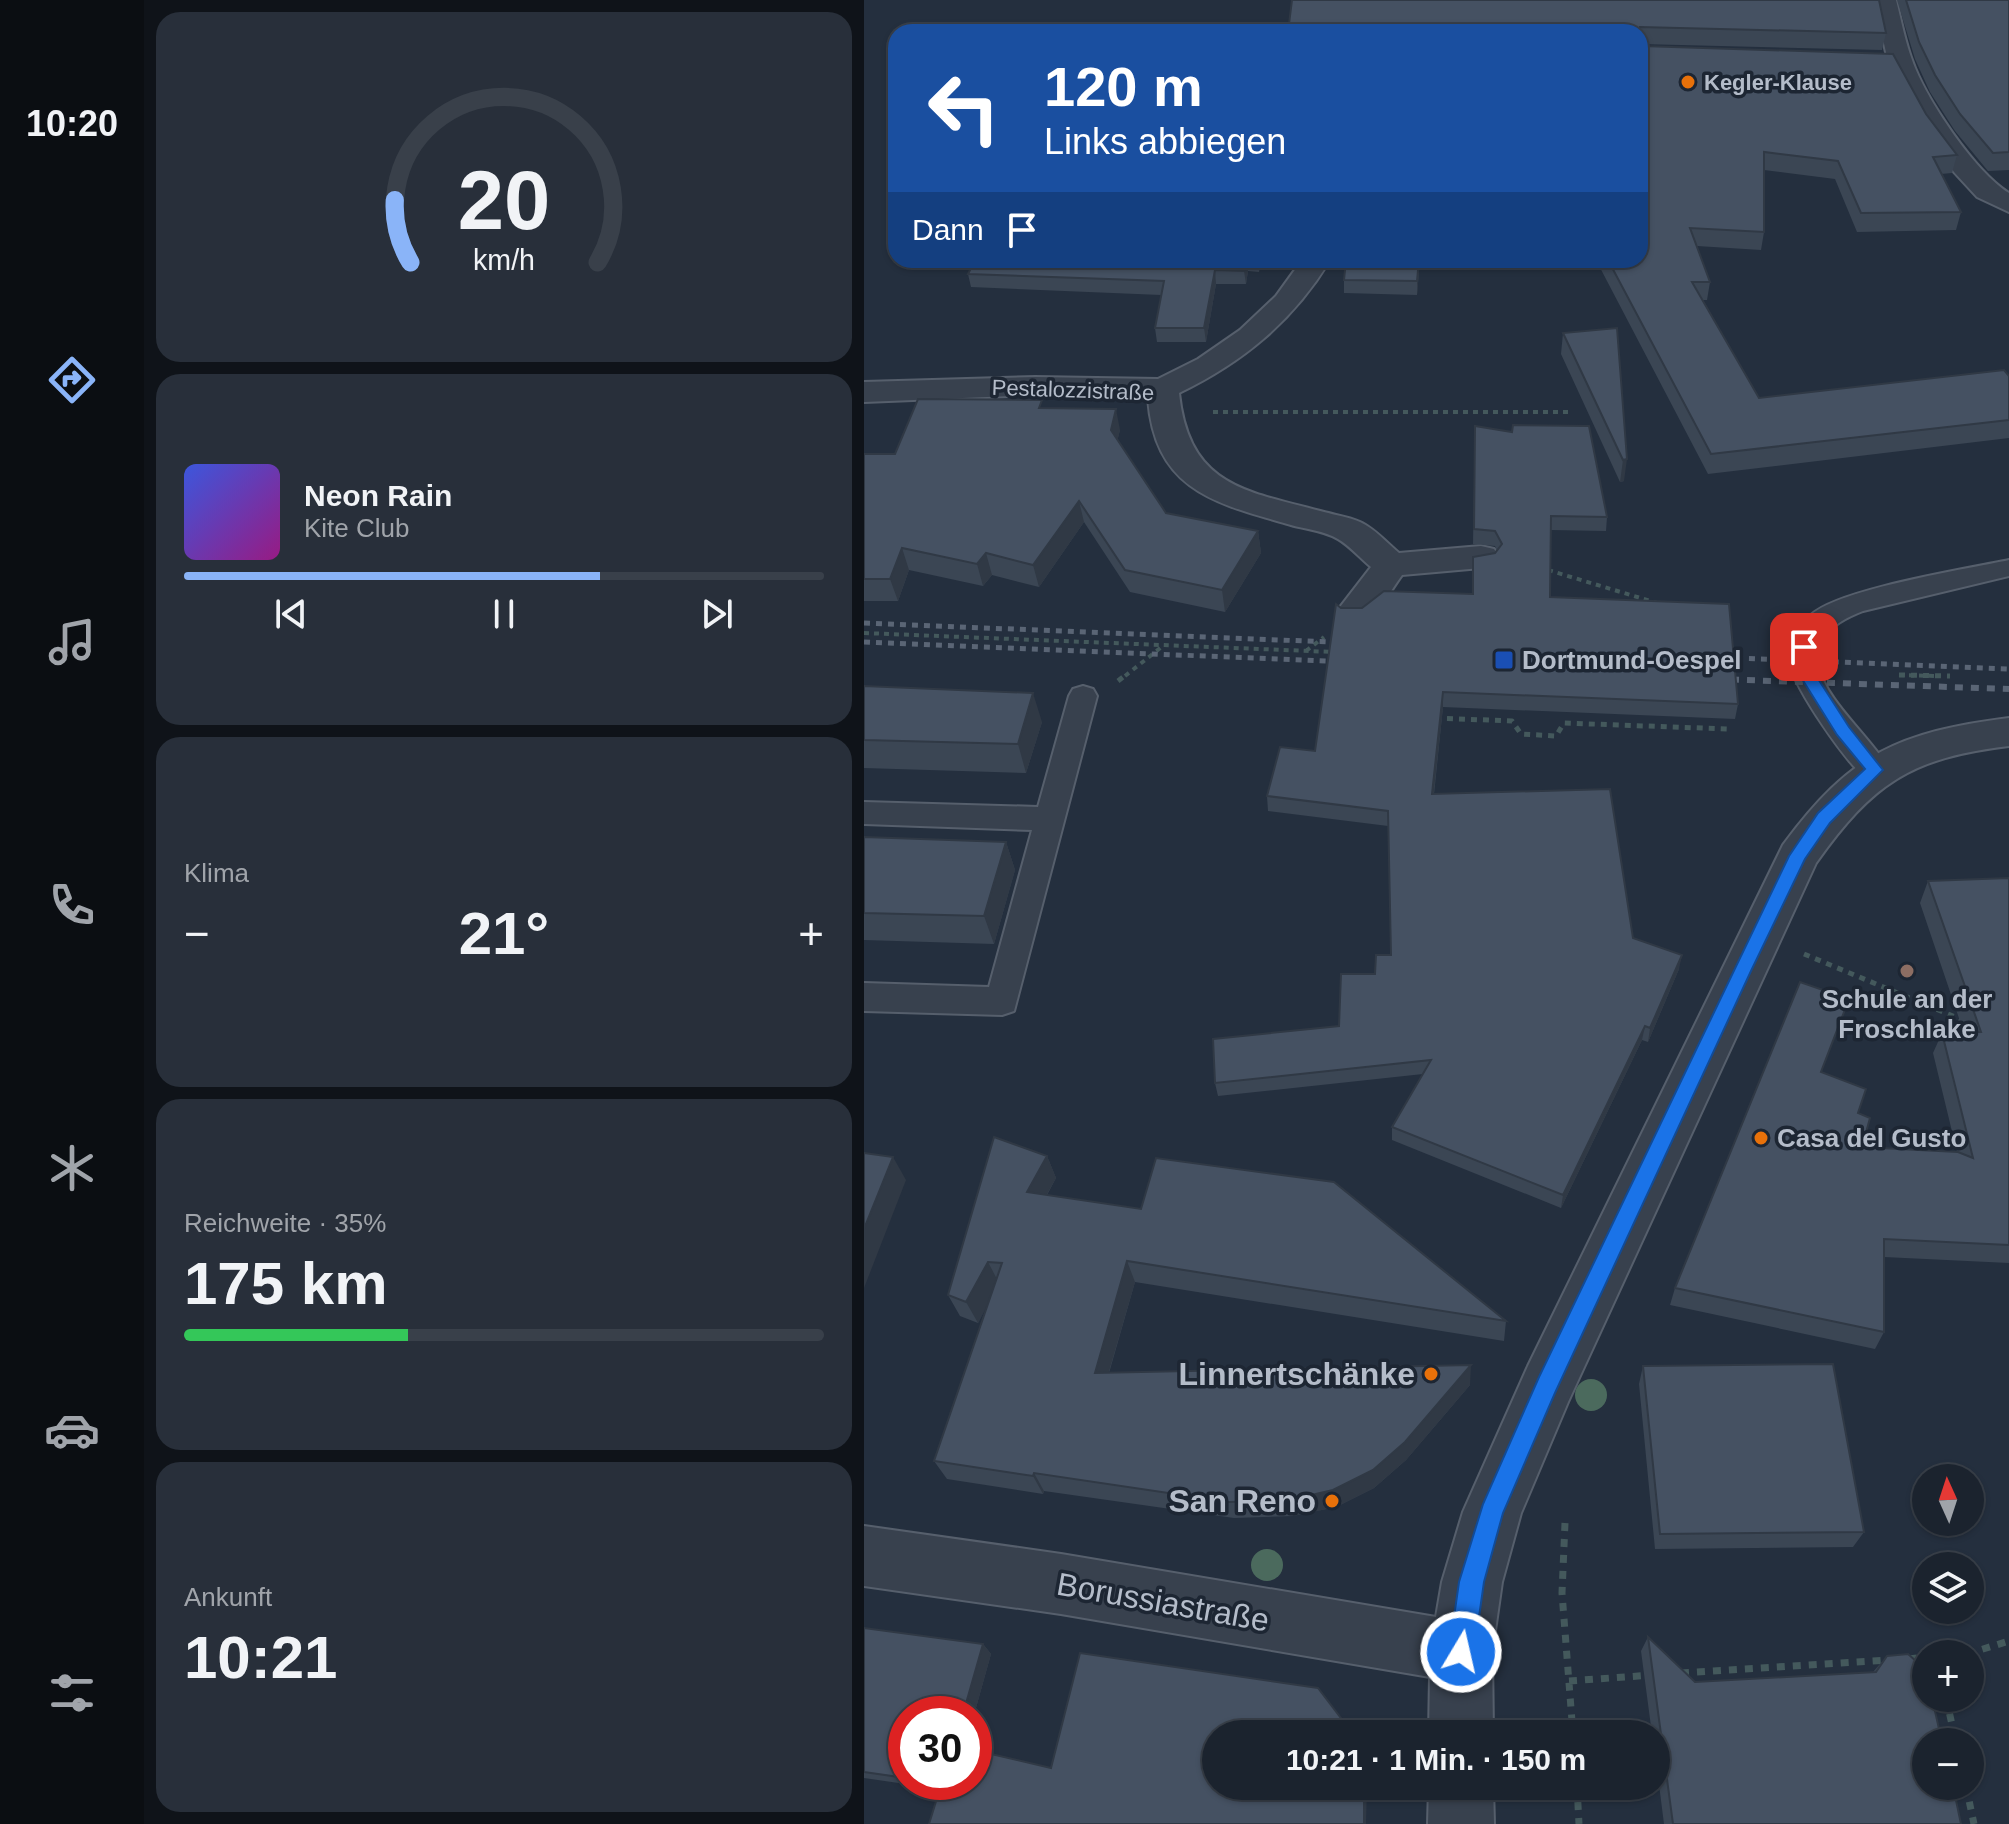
<!DOCTYPE html>
<html lang="de">
<head>
<meta charset="utf-8">
<style>
	:root { --surface:#1b232e; --page:#282f3a; --text:#f1f3f6; --muted:#a0a4aa; --line:#39404a; --accent:#8ab4f8 }
	body { margin:0; font-family:Helvetica,sans-serif; background:var(--page); color:var(--text); height:100vh; display:flex; flex-direction:column; font-size:30px; white-space:nowrap }
	* { box-sizing:border-box; margin:0 }
	p { font-size:26px; color:var(--muted) }
	.icon { flex:none; width:44px; height:44px; fill:none; stroke:currentColor; stroke-width:2; stroke-linecap:round; stroke-linejoin:round }
	.map { position:relative; flex:1; overflow:hidden }
	.details { display:flex; flex-direction:column; gap:12px; padding:12px; background:#0f1319; width:720px }
	.details>* { flex:none }
	.banner { position:absolute; left:24px; top:24px; width:760px; height:244px; border-radius:24px; box-shadow:0 2px 6px #0004,0 0 0 2px var(--line); background:#1a4fa0; color:#fff; overflow:hidden }
	.needle { width:52px; rotate:357deg }
	.controls { position:absolute; left:1048px; top:1464px; display:grid; gap:16px }
	.controls a { display:grid; place-items:center; width:72px; height:72px; border-radius:50%; background:var(--surface); box-shadow:0 2px 6px #0004,0 0 0 2px var(--line); font-size:40px }
	.speed { position:absolute; left:24px; top:1696px; display:flex; gap:16px; font-size:40px; font-weight:700; text-align:center }
	.speed>* { display:grid; place-content:center; width:104px; height:104px; border-radius:50%; background:var(--surface); box-shadow:0 2px 6px #0004,0 0 0 2px var(--line); line-height:1 }
	.speed .limit { border:12px solid #d22; background:#fff; color:#111 }
	.pin { position:absolute; display:grid; place-items:center; width:68px; height:68px; color:#fff; margin:-34px; border-radius:16px; box-shadow:0 4px 12px #0006 }
	.me { position:absolute; width:88px; margin:-44px; rotate:9deg; stroke-linejoin:round; filter:drop-shadow(0 0 6px #0008) }
	.turn { display:flex; align-items:center; gap:28px; height:168px; padding:0 24px; font-size:36px }
	.turn .icon { width:104px; height:104px; stroke-width:2.5 }
	.turn b { display:block; font-size:56px; line-height:68px }
	.then { display:flex; align-items:center; height:76px; padding:0 24px; background:#0003; gap:16px; font-size:30px }
	.big { font-size:60px; font-weight:600; line-height:1.1 }
	.details .tile { flex:1; display:flex; flex-direction:column; justify-content:center; gap:12px; min-width:0; padding:0 28px; border-radius:24px; background:var(--page) }
	.details .dial { align-items:center; gap:0 }
	.dial svg { height:208px; overflow:visible; fill:none; stroke:var(--line); stroke-width:7; stroke-linecap:round; text-anchor:middle }
	.dial text { fill:var(--text); stroke:none }
	.song { display:flex; align-items:center; gap:24px }
	.cover { width:96px; height:96px; border-radius:12px; background:linear-gradient(135deg,hsl(230 70% 55%),hsl(310 70% 35%)) }
	.played { height:8px; border-radius:4px; background:linear-gradient(90deg,var(--accent) 65%,var(--line) 65%) }
	.keys { display:flex; justify-content:space-around; direction:ltr }
	.heat { display:flex; justify-content:space-between; align-items:center; font-size:44px; direction:ltr }
	.charge { height:12px; border-radius:6px; background:linear-gradient(90deg,#34c759 35%,var(--line) 0) }
	.trip { position:absolute; left:338px; top:1720px; width:468px; height:80px; border-radius:40px; background:var(--surface); box-shadow:0 2px 6px #0004,0 0 0 2px var(--line); font-weight:600; line-height:80px; text-align:center }
	main { display:flex; flex:1; min-height:0 }
	.dock { display:flex; flex-direction:column; width:144px; justify-content:space-around; align-items:center; background:#0b0e12; color:var(--muted) }
	.dock .icon { width:56px; height:56px }
	.dock .selected { color:var(--accent) }
	.dock b { font-size:36px; color:var(--text) }
	.map>svg:first-child { display:block }
	.lines { fill:none; stroke-linecap:round; stroke-linejoin:round }
	.service-casing { stroke:#565f6c; stroke-width:4 }
	.minor-casing { stroke:#565f6c; stroke-width:4 }
	.path-far2 { stroke:#44595c; stroke-width:4; stroke-dasharray:5 5; stroke-linecap:butt }
	.path-far1 { stroke:#44595c; stroke-width:5; stroke-dasharray:6 6; stroke-linecap:butt }
	.path { stroke:#44595c; stroke-width:7; stroke-dasharray:8 8; stroke-linecap:butt }
	.service { fill:#38414e; fill-rule:evenodd }
	.minor { fill:#38414e; fill-rule:evenodd }
	.rail-far1 { stroke:#5a6575; stroke-width:5; stroke-dasharray:6 6; stroke-linecap:butt }
	.rail { stroke:#5a6575; stroke-width:6; stroke-dasharray:8 8; stroke-linecap:butt }
	.tree { fill:#4b6a5d }
	.wall { fill:#3b4654 }
	.shaded-wall { fill:#303945 }
	.building { fill:#455162; stroke:#303945; stroke-width:2 }
	.route { fill:#1a73e8; stroke:#114b97; stroke-width:2 }
	.food-dot { fill:#e8710a; stroke:#1d2633; stroke-width:3 }
	.transit-dot { fill:#1a4fb4; stroke:#1d2633; stroke-width:3 }
	.education-dot { fill:#8d6e63; stroke:#1d2633; stroke-width:3 }
	.labels { text-anchor:middle; dominant-baseline:central; stroke-width:7; stroke-linejoin:round; paint-order:stroke }
	.far-poi-label { font-size:22px; font-weight:bold; fill:#b4bcc9; stroke:#1d2633; text-anchor:start }
	.far-street-label { font-size:22px; fill:#b4bcc9; stroke:#1d2633 }
	.poi-label { font-size:26px; font-weight:bold; fill:#b4bcc9; stroke:#1d2633; text-anchor:start }
	.near-poi-label { font-size:32px; font-weight:bold; fill:#b4bcc9; stroke:#1d2633; text-anchor:end }
	.near-street-label { font-size:32px; fill:#b4bcc9; stroke:#1d2633 }
</style>
</head>
<body>
<main>
<nav class="dock">
<b>10:20</b>
<svg class="icon selected" aria-label="directions" viewBox="0 0 24 24"><path d="M12 3l9 9-9 9-9-9zM9 14v-3h6M13 9l2 2-2 2"/></svg>
<svg class="icon" aria-label="music" viewBox="0 0 24 24"><path d="M9 18V5l10-2v13"/><circle cx="6" cy="18" r="3"/><circle cx="16" cy="16" r="3"/></svg>
<svg class="icon" aria-label="phone" viewBox="0 0 24 24"><path d="M5 4h4l2 5-3 2q2 4 5 5l2-3 5 2v4C11 20 4 13 5 4z"/></svg>
<svg class="icon" aria-label="climate" viewBox="0 0 24 24"><path d="M12 3v18M4 7l16 10M4 17L20 7"/></svg>
<svg class="icon" aria-label="car" viewBox="0 0 24 24"><path d="M5 17H2v-5l4-1 3-4h7l3 4 3 1v5h-3M9 17h6M6 11h13"/><circle cx="7" cy="17" r="2"/><circle cx="17" cy="17" r="2"/></svg>
<svg class="icon" aria-label="filters" viewBox="0 0 24 24"><path d="M4 7h16M4 17h16"/><circle cx="9" cy="7" r="2"/><circle cx="15" cy="17" r="2"/></svg>
</nav>
<section class="details">
<div class="tile dial"><svg viewBox="0 0 100 80">
<path d="M14 69A42 42 0 1 1 86 69"/>
<path d="M14 69A42 42 0 0 1 8 45" stroke="#8ab4f8"/>
<text x="50" y="56" font-size="32" font-weight="700">20</text>
<text x="50" y="72" font-size="11">km/h</text>
</svg></div>
<div class="tile">
<div class="song"><i class="cover"></i><div><b>Neon Rain</b><p>Kite Club</p></div></div>
<div class="played"></div>
<div class="keys"><svg class="icon" aria-label="previous" viewBox="0 0 24 24"><path d="M18 5L8 12l10 7zM5 5v14"/></svg><svg class="icon" aria-label="pause" viewBox="0 0 24 24"><path d="M8 5v14M16 5v14"/></svg><svg class="icon" aria-label="next" viewBox="0 0 24 24"><path d="M6 5l10 7-10 7zM19 5v14"/></svg></div>
</div>
<div class="tile"><p>Klima</p>
<div class="heat"><a>−</a><b class="big">21°</b><a>+</a></div>
</div>
<div class="tile"><p>Reichweite · 35%</p><b class="big">175 km</b><div class="charge"></div></div>
<div class="tile"><p>Ankunft</p><b class="big">10:21</b></div>
</section>
<div class="map">
<svg width="1145" height="1824" viewBox="0 0 1145 1824">
	<rect width="100%" height="100%" fill="#242f3e"/>
	<g class="lines">
		<!-- service casing -->
		<g class="service-casing">
			<path id="service" d="M 1145,560 L 1145,576 L 999,611 C 895,651 996,719 1026,770 L 1021,778 C 1015,779 1011,781 1004,779 C 987,771 928,684 926,664 C 925,648 934,626 947,615 C 975,589 1103,569 1145,560 Z
				M 219,686 L 229,689 L 233,696 L 150,1011 L 138,1015 L 0,1011 L 0,983 L 125,987 L 168,830 L 0,824 L 0,802 L 174,807 L 205,696 L 209,689 Z"/>
		</g>
		<!-- minor casing -->
		<g class="minor-casing">
			<path id="minor" d="M 1010,0 L 1032,0 C 1037,20 1041,41 1048,60 C 1061,98 1111,172 1145,193 L 1145,212 L 1113,197 L 1090,172 L 1036,87 L 1024,61 Z
				M 438,260 L 466,260 C 429,321 379,362 315,393 C 325,487 382,491 460,512 C 471,515 485,517 496,522 C 510,528 523,543 535,553 L 617,546 L 630,549 L 635,557 L 630,565 L 617,568 L 538,575 C 521,598 510,628 478,620 L 473,611 L 507,567 C 496,558 486,546 474,539 C 461,531 441,529 427,525 C 351,503 291,491 284,398 L 171,395 L 0,402 L 0,382 L 171,377 L 294,379 L 334,359 L 376,330 L 412,296 Z
				M 1145,718 L 1145,746 C 1046,758 1009,783 952,863 L 704,1402 L 657,1513 L 638,1582 L 628,1652 L 629,1734 L 565,1734 L 566,1677 L 197,1614 L 0,1586 L 0,1526 L 197,1554 L 572,1617 L 578,1582 L 599,1512 L 664,1366 L 919,845 C 986,754 1034,732 1145,718 Z
				M 565,1786 L 629,1786 L 630,1824 L 564,1824 Z"/>
		</g>
		<!-- path-far2 -->
		<path class="path-far2" d="M 349,412 L 709,412
			M 684,570 L 793,603
			M 0,633 L 470,652
			M 442,651 L 460,637
			M 1035,675 L 1073,676
			M 261,676 L 300,645"/>
		<!-- path-far1 -->
		<path class="path-far1" d="M 1035,675 L 1086,676
			M 254,681 L 263,674
			M 571,718 L 648,721 L 657,734 L 692,736 L 700,723 L 864,729
			M 940,954 L 1101,1021"/>
		<!-- path -->
		<path class="path" d="M 701,1523 L 698,1593 L 709,1734
			M 1103,1654 L 1145,1641
			M 1045,1659 L 1062,1657
			M 817,1673 L 1023,1660
			M 705,1681 L 788,1675
			M 1082,1698 L 1092,1742
			M 713,1786 L 715,1824
			M 1102,1786 L 1110,1824"/>
		<!-- service -->
		<use href="#service" class="service"/>
		<!-- minor -->
		<use href="#minor" class="minor"/>
		<!-- rail-far1 -->
		<path class="rail-far1" d="M 0,623 L 490,643
			M 0,642 L 484,662
			M 849,657 L 1145,669"/>
		<!-- rail -->
		<path class="rail" d="M 851,679 L 1145,689"/>
	</g>
	<!-- trees -->
	<g class="tree">
		<circle cx="727" cy="1395" r="16"/>
		<circle cx="403" cy="1565" r="16"/>
	</g>
	<!-- wall -->
	<path class="wall" d="M 428,0 L 1022,33 L 1018,50 L 776,44 L 776,32 L 424,32 Z
		M 1033,0 L 1145,0 L 1145,170 L 1124,171 L 1091,131 L 1066,92 L 1051,59 Z
		M 778,46 L 1062,114 L 1093,155 L 1088,173 L 1077,174 L 1097,212 L 1092,230 L 993,232 L 971,179 L 900,170 L 900,232 L 897,250 L 833,246 L 846,282 L 843,300 L 839,300 L 895,398 L 1145,376 L 1145,438 L 844,474 L 732,260 L 776,260 Z
		M 111,260 L 397,260 L 395,272 L 384,271 L 382,284 L 352,284 L 342,342 L 293,342 L 291,328 L 297,295 L 107,287 L 104,274 Z
		M 482,260 L 556,260 L 553,295 L 480,293 L 480,280 Z
		M 753,328 L 760,481 L 756,482 L 697,354 L 699,333 Z
		M 180,408 L 256,430 L 253,441 L 302,513 L 394,531 L 397,553 L 361,612 L 266,592 L 220,522 L 175,587 L 128,575 L 119,586 L 45,570 L 34,601 L 0,601 L 0,454 L 31,454 Z
		M 611,426 L 743,517 L 742,531 L 687,530 L 686,597 L 874,704 L 871,719 L 579,707 L 570,794 L 769,938 L 815,969 L 784,1042 L 778,1040 L 697,1208 L 528,1140 L 528,1127 L 559,1074 L 354,1096 L 351,1083 L 475,1026 L 511,974 L 527,955 L 524,826 L 404,811 L 403,796 L 451,751 L 477,608 L 498,608 L 609,594 L 633,551 L 631,546 L 609,544 Z
		M 0,686 L 178,722 L 162,773 L 0,768 Z
		M 0,837 L 142,842 L 151,870 L 130,944 L 0,940 Z
		M 1145,878 L 1145,1263 L 1020,1257 L 1020,1332 L 1011,1349 L 806,1305 L 811,1288 L 958,1072 L 994,1113 L 998,1147 L 1093,1152 L 1069,1053 L 1078,1033 L 1100,1033 L 1056,903 L 1064,881 Z
		M 183,1156 L 192,1178 L 183,1195 L 642,1321 L 640,1341 L 271,1282 L 245,1373 L 606,1385 L 542,1460 L 510,1488 L 472,1507 L 429,1516 L 370,1518 L 180,1491 L 179,1494 L 83,1479 L 70,1461 L 125,1301 L 114,1323 L 96,1316 L 84,1295 Z
		M 779,1366 L 1000,1532 L 989,1547 L 791,1549 L 775,1384 Z
		M 0,1628 L 119,1644 L 127,1654 L 110,1715 L 42,1714 L 42,1782 L 110,1782 L 187,1768 L 352,1786 L 76,1789 L 0,1778 Z
		M 784,1637 L 831,1682 L 1009,1672 L 1023,1656 L 1097,1824 L 800,1824 L 792,1761 L 792,1734 L 788,1734 L 777,1651 Z"/>
	<!-- shaded-wall -->
	<path class="shaded-wall" d="M 382,260 L 384,271 L 382,284 L 380,271 Z
		M 555,260 L 556,260 L 553,295 L 553,281 Z
		M 351,270 L 352,284 L 342,342 L 340,328 Z
		M 252,409 L 256,430 L 251,452 L 247,430 Z
		M 763,459 L 760,481 L 756,482 L 759,460 Z
		M 215,501 L 220,522 L 175,587 L 169,565 Z
		M 394,531 L 397,553 L 361,612 L 358,590 Z
		M 38,548 L 45,570 L 34,601 L 26,579 Z
		M 122,553 L 128,575 L 119,586 L 113,564 Z
		M 579,692 L 579,707 L 568,808 L 568,794 Z
		M 169,693 L 178,722 L 162,773 L 154,744 Z
		M 142,842 L 151,870 L 130,944 L 120,916 Z
		M 818,955 L 815,969 L 784,1042 L 786,1028 Z
		M 781,1026 L 778,1040 L 697,1208 L 699,1195 Z
		M 183,1156 L 192,1178 L 172,1214 L 163,1192 Z
		M 29,1157 L 42,1180 L 0,1288 L 0,1229 Z
		M 263,1261 L 271,1282 L 239,1392 L 231,1373 Z
		M 124,1262 L 135,1283 L 114,1323 L 102,1302 Z
		M 607,1365 L 606,1385 L 542,1460 L 510,1488 L 472,1507 L 429,1516 L 426,1500 Z
		M 170,1473 L 180,1491 L 179,1494 L 169,1476 Z
		M 119,1644 L 127,1654 L 110,1715 L 99,1714 Z
		M 500,1786 L 503,1786 L 502,1824 L 500,1824 Z"/>
	<!-- building -->
	<path class="building" d="M 428,0 L 1015,0 L 1022,33 L 776,27 L 775,32 L 424,32 Z
		M 1042,0 L 1145,0 L 1145,152 L 1129,153 L 1096,114 L 1071,75 L 1055,42 Z
		M 776,44 L 778,46 L 1029,54 L 1062,114 L 1093,155 L 1069,157 L 1097,212 L 997,213 L 974,161 L 900,152 L 900,232 L 826,228 L 846,282 L 828,282 L 895,398 L 1140,370 L 1145,376 L 1145,420 L 847,454 L 744,260 L 776,260 Z
		M 111,260 L 382,260 L 380,271 L 351,270 L 340,328 L 291,328 L 300,281 L 104,274 Z
		M 482,260 L 555,260 L 553,281 L 480,280 Z
		M 753,328 L 763,459 L 759,460 L 699,333 Z
		M 54,399 L 178,400 L 175,408 L 252,409 L 247,430 L 302,513 L 394,531 L 358,590 L 261,570 L 215,501 L 169,565 L 122,553 L 113,564 L 38,548 L 26,579 L 0,579 L 0,454 L 31,454 Z
		M 649,425 L 725,426 L 743,517 L 687,516 L 686,597 L 865,604 L 874,704 L 579,692 L 568,794 L 746,789 L 769,938 L 818,955 L 786,1028 L 781,1026 L 699,1195 L 528,1127 L 567,1060 L 351,1083 L 349,1039 L 475,1026 L 477,974 L 511,974 L 512,955 L 527,955 L 524,811 L 403,796 L 416,747 L 451,751 L 472,604 L 477,608 L 498,608 L 520,591 L 609,594 L 609,557 L 631,553 L 638,544 L 631,531 L 610,529 L 611,426 L 648,432 Z
		M 0,686 L 169,693 L 154,744 L 0,740 Z
		M 0,837 L 142,842 L 120,916 L 0,913 Z
		M 1145,878 L 1145,1245 L 1020,1239 L 1020,1332 L 811,1288 L 936,982 L 985,999 L 957,1072 L 1002,1089 L 994,1113 L 1006,1118 L 998,1147 L 1094,1152 L 1109,1158 L 1078,1033 L 1117,1032 L 1064,881 Z
		M 130,1137 L 183,1156 L 163,1192 L 277,1209 L 292,1158 L 470,1182 L 642,1321 L 263,1261 L 231,1373 L 607,1365 L 541,1442 L 509,1470 L 469,1490 L 426,1500 L 365,1502 L 170,1473 L 169,1476 L 70,1461 L 138,1263 L 124,1262 L 102,1302 L 84,1295 Z
		M 0,1153 L 29,1157 L 0,1229 Z
		M 969,1364 L 1000,1532 L 796,1534 L 779,1366 Z
		M 0,1628 L 119,1644 L 99,1714 L 42,1714 L 42,1778 L 0,1772 Z
		M 784,1637 L 831,1682 L 1012,1672 L 1023,1656 L 1044,1654 L 1061,1669 L 1062,1698 L 1068,1698 L 1078,1742 L 1062,1742 L 1062,1786 L 1089,1786 L 1097,1824 L 809,1824 Z
		M 216,1653 L 454,1688 L 489,1734 L 352,1734 L 352,1786 L 500,1786 L 500,1824 L 65,1824 L 78,1782 L 110,1782 L 110,1750 L 187,1768 Z"/>
	<!-- route -->
	<path class="route" d="M 940,642 L 948,647 L 949,671 L 985,727 L 1019,770 L 966,823 L 941,859 L 887,971 L 691,1393 L 639,1513 L 620,1582 L 610,1652 L 606,1661 L 597,1664 L 588,1661 L 585,1652 L 595,1582 L 619,1504 L 675,1377 L 925,856 L 954,813 L 1001,769 L 973,735 L 933,671 L 933,647 Z"/>
	<!-- markers -->
	<g class="food-dot">
		<circle cx="824" cy="82" r="8"/>
		<circle cx="897" cy="1138" r="8"/>
		<circle cx="567" cy="1374" r="8"/>
		<circle cx="468" cy="1501" r="8"/>
	</g>
	<rect class="transit-dot" x="630" y="650" width="20" height="20" rx="4"/>
	<circle class="education-dot" cx="1043" cy="971" r="8"/>
	<g class="labels">
		<!-- far-poi labels -->
		<g class="far-poi-label">
			<text x="840" y="82">Kegler-Klause</text>
		</g>
		<!-- far-street labels -->
		<g class="far-street-label">
			<text transform="translate(209 390) rotate(2)">Pestalozzistraße</text>
		</g>
		<!-- poi labels -->
		<g class="poi-label">
			<text x="658" y="660">Dortmund-Oespel</text>
			<text x="1043" y="999" text-anchor="middle">Schule an der<tspan x="1043" dy="30">Froschlake</tspan></text>
			<text x="913" y="1138">Casa del Gusto</text>
		</g>
		<!-- near-poi labels -->
		<g class="near-poi-label">
			<text x="551" y="1374">Linnertschänke</text>
			<text x="452" y="1501">San Reno</text>
		</g>
		<!-- near-street labels -->
		<g class="near-street-label">
			<text transform="translate(299 1602) rotate(10)">Borussiastraße</text>
		</g>
	</g>
</svg>
<div class="controls">
<a><svg class="needle" viewBox="-14 -14 28 28"><path d="M0-13l5 13h-10z" fill="#e53935"/><path d="M0 13l5-13h-10z" fill="#a0a4aa"/></svg></a>
<a><svg class="icon" aria-label="layers" viewBox="0 0 24 24"><path d="M12 4l9 5-9 5-9-5zM3 14l9 5 9-5"/></svg></a>
<a>+</a>
<a>−</a>
</div>
<div class="speed"><div class="limit">30</div></div>
<div class="pin" style="left:940px;top:647px;background:#d93025"><svg class="icon" aria-label="arrive" viewBox="0 0 24 24"><path d="M6 21V4h12l-3 4 3 4H6"/></svg></div>
<svg class="me" style="left:597px;top:1652px" viewBox="-20 -20 40 40"><circle r="17" fill="#1a73e8" stroke="#fff" stroke-width="3"/><path d="M0-11L8 9 0 5-8 9z" fill="#fff"/></svg>
<div class="trip">10:21 · 1 Min. · 150 m</div>
<div class="banner">
<div class="turn"><svg class="icon" aria-label="left" viewBox="0 0 24 24"><path d="M17 20v-9H6M10 6l-5 5 5 5"/></svg><div><b>120 m</b>Links abbiegen</div></div>
<div class="then">Dann<svg class="icon" aria-label="arrive" viewBox="0 0 24 24"><path d="M6 21V4h12l-3 4 3 4H6"/></svg></div>
</div>
</div>
</main>
</body>
</html>
